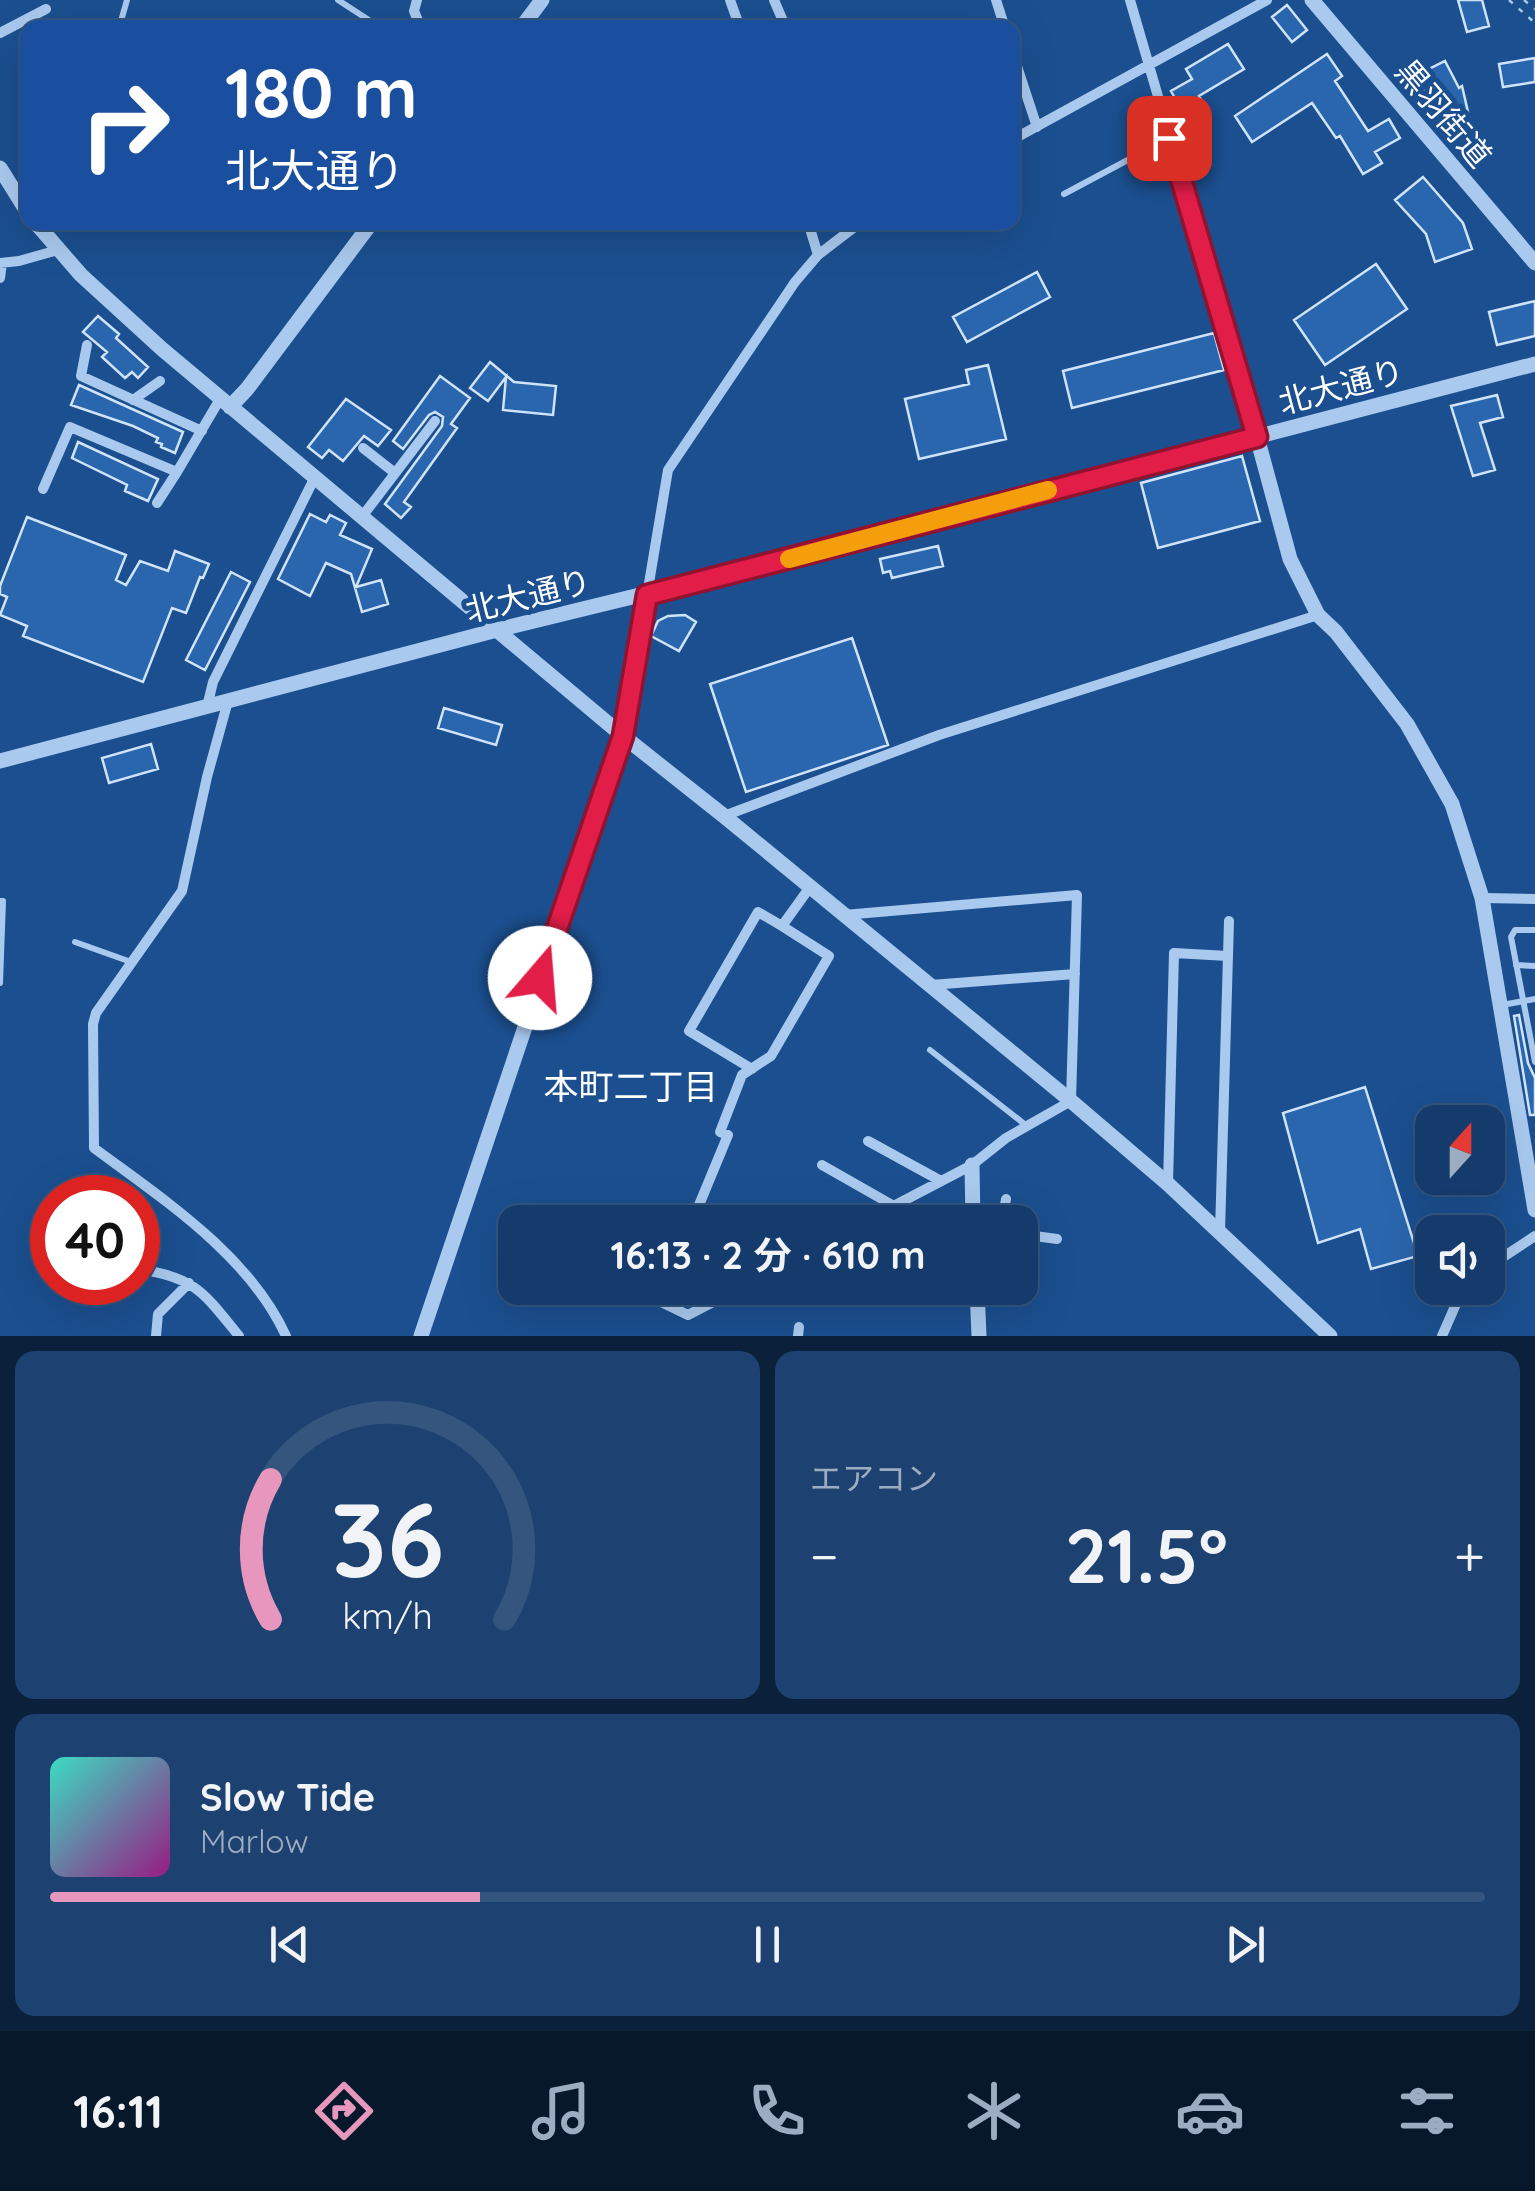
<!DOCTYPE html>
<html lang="ja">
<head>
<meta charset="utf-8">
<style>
	:root { --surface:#143b6b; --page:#1d4271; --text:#f1f3f6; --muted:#9dadc1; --line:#33557e; --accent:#e797bd }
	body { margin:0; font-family:Quicksand,"Noto Sans JP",sans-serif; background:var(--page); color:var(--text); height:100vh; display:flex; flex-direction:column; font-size:38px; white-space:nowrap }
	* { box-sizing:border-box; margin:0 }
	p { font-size:32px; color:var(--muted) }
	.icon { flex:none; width:55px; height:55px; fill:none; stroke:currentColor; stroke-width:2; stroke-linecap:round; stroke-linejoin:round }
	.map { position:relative; height:1336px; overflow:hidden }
	.panel { display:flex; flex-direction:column; gap:15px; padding:15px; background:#0b203b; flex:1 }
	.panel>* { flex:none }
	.guide { position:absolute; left:20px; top:20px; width:1000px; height:210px; border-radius:20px; box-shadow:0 10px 40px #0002,0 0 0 2px var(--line); background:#1a4fa0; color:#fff; overflow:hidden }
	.needle { width:65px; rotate:21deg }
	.tools { position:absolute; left:1415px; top:1105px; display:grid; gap:20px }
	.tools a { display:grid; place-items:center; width:90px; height:90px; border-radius:20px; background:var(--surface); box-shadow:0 10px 40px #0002,0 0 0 2px var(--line); font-size:50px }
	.speed { position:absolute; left:30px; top:1175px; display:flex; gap:20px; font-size:50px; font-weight:700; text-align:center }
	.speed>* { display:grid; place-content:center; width:130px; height:130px; border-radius:50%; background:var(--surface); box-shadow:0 10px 40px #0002,0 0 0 2px var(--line); line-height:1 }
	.speed .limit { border:15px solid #d22; background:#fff; color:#111 }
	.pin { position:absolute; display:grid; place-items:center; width:85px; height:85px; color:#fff; margin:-42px; border-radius:20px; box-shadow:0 5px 15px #0006 }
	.me { position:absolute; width:110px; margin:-55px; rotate:18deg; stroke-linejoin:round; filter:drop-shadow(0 0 8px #0008) }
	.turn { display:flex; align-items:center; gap:35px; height:210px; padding:0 40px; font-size:45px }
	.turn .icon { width:130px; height:130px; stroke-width:2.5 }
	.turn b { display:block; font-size:70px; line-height:85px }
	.big { font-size:75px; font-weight:700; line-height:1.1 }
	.panel .tile { flex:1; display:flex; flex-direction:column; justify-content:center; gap:15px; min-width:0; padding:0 35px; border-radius:20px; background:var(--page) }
	.panel .dial { align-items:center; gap:0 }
	.dial svg { height:260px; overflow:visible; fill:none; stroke:var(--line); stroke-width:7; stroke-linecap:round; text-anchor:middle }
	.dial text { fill:var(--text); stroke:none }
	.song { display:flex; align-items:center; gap:30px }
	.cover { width:120px; height:120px; border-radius:15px; background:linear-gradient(135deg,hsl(170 70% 55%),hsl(310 70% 35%)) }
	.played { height:10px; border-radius:5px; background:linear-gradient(90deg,var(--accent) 30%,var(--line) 30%) }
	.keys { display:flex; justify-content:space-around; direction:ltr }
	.heat { display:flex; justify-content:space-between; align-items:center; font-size:55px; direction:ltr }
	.panel .tiles { flex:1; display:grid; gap:15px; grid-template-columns:1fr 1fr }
	.tile:last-child { grid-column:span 2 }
	.trip { position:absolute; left:498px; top:1205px; width:540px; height:100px; border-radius:20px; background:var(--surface); box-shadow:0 10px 40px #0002,0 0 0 2px var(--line); font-weight:700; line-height:100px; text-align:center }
	.dock { display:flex; height:160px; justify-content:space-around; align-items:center; background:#08182b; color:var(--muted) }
	.dock .icon { width:70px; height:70px }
	.dock .current { color:var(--accent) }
	.dock b { font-size:45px; color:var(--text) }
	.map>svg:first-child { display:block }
	.building { fill:#2a66ad; stroke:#cfe3fa; stroke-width:2.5 }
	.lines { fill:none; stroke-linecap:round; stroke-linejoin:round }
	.path { stroke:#a9c9ee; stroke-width:2.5; stroke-dasharray:5 8; stroke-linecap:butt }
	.service { stroke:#a9c9ee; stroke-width:6 }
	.minor { stroke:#a9c9ee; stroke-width:10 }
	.tertiary { stroke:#a9c9ee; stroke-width:15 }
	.route-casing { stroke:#92132f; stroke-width:25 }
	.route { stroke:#e11d48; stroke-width:18 }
	.slow { stroke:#f59e0b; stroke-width:18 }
	.labels { text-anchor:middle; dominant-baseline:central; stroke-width:10; stroke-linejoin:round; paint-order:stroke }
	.street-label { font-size:32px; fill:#fff; stroke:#1b4f8f }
	.neighbourhood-label { font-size:35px; fill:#fff; stroke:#1b4f8f }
</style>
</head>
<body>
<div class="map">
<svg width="1535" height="1336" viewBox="0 0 1535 1336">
	<rect width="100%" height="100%" fill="#1b4f8f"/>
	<!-- building -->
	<path class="building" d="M 1458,0 L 1482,0 L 1489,26 L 1467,32 Z
		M 1287,5 L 1307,30 L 1292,42 L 1272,17 Z
		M 1228,44 L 1244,69 L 1199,96 L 1203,103 L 1184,114 L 1171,91 L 1192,79 L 1186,69 Z
		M 1327,54 L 1342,76 L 1335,81 L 1368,131 L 1389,119 L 1400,138 L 1375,152 L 1382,163 L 1363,174 L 1340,136 L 1336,138 L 1312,103 L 1252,142 L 1235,116 Z
		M 1535,58 L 1535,82 L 1503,87 L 1499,64 Z
		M 1445,61 L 1459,88 L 1462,86 L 1471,125 L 1457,133 L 1432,87 L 1415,96 L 1407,80 Z
		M 1423,177 L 1463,223 L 1472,249 L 1435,262 L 1426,234 L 1395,200 Z
		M 1376,264 L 1407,309 L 1325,365 L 1294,320 Z
		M 1037,272 L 1050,297 L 967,342 L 953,317 Z
		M 1535,301 L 1535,336 L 1497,345 L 1489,312 Z
		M 98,316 L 119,334 L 116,338 L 148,367 L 138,378 L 132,372 L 125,378 L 102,357 L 107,352 L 83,332 Z
		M 1214,333 L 1224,370 L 1072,408 L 1063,371 Z
		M 490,362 L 514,382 L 556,386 L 553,415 L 503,410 L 506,377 L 488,401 L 470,388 Z
		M 988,365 L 1006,439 L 919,459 L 905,399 L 969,384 L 966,370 Z
		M 440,376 L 470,398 L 451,424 L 457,428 L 404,502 L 411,507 L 401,518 L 385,504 L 442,426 L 443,417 L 435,412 L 429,415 L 403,449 L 393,441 Z
		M 79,385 L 183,432 L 175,453 L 161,447 L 162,444 L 156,442 L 158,438 L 133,426 L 71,405 Z
		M 1497,395 L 1503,417 L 1480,423 L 1495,470 L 1473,476 L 1451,406 Z
		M 346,399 L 391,430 L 378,446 L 364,436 L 343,461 L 329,450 L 322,458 L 308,447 Z
		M 78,442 L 158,479 L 148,501 L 125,491 L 127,485 L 72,458 Z
		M 1242,456 L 1260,521 L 1158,548 L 1141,483 Z
		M 310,514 L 326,522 L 330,515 L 346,523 L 340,535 L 372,549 L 356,587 L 381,580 L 388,604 L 362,612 L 351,574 L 326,563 L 310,596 L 278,579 Z
		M 27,517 L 126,555 L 116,580 L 126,585 L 140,561 L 168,571 L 175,551 L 209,564 L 203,578 L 200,577 L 186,613 L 172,608 L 143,682 L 23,636 L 27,626 L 0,615 L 7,597 L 0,594 L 0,586 Z
		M 938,546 L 943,566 L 892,578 L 890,571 L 883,573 L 880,559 Z
		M 231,572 L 250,582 L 205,670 L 186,660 Z
		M 685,615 L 696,622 L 679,651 L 651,636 L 658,621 L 668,616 Z
		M 852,638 L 888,745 L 746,792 L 710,684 Z
		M 444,708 L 502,725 L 496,745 L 438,728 Z
		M 151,744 L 158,769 L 109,783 L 102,758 Z
		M 1519,1015 L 1528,1063 L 1535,1078 L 1535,1115 L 1530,1115 L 1514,1016 Z
		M 1365,1087 L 1418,1256 L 1371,1269 L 1360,1229 L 1318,1243 L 1283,1113 Z"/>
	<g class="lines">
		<!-- path -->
		<path class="path" d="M 1509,0 L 1535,23
			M 1524,0 L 1535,9"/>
		<!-- service -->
		<path class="service" d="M 338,0 L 381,28
			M 119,28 L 127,0
			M 1064,194 L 1169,138
			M 0,901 L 3,901 L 0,983
			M 1535,930 L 1515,930 L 1511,937 L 1535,1062
			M 75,942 L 131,962
			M 1516,965 L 1535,966
			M 1502,1005 L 1535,999
			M 930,1050 L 1027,1126"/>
		<!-- minor -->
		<path class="minor" d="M 417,0 L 414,11 L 419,23 L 427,28
			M 730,0 L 740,28
			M 774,0 L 786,28
			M 996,0 L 1005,28
			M 1130,0 L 1257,437
			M 0,33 L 46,9
			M 1012,51 L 1037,127
			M 1012,140 L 1267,0
			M 808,222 L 818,255
			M 0,263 L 19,261 L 58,250
			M 0,278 L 2,263
			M 87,345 L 81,376 L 202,431
			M 133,400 L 160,381
			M 363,448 L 395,473
			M 43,489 L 70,427 L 177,472 L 220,399
			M 157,503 L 177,472
			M 361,518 L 435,421
			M 647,595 L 668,470 L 795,282 L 818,255 L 861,222
			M 228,701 L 207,777 L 182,891 L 96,1013 L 93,1024 L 94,1148 C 164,1200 249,1255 286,1336
			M 207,707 L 213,682 L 314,479
			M 724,816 L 939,735 L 1318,615
			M 1482,898 L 1535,899
			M 844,915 L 1077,895 L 1071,1101 L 1006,1138 L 972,1165 L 863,1222
			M 931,985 L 1075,974
			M 752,1069 L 689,1031 L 758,912 L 782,926
			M 868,1141 L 941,1181
			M 822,1165 L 894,1206
			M 1168,1184 L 1174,953 L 1228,956
			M 692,1222 L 728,1135 L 720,1132 L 742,1075 L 771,1056 L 829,956 L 782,926 L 810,887
			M 1002,1222 L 1006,1199
			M 1220,1232 L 1229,921
			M 1020,1234 L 1057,1239
			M 1488,1267 L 1535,1236
			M 138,1269 C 195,1277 204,1293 239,1336
			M 632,1288 L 688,1315 L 740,1288
			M 156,1336 L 158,1314 L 189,1283
			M 798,1336 L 799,1327
			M 1442,1336 L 1463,1288"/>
		<!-- tertiary -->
		<path class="tertiary" d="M 1312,0 L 1535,263
			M 521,28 L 542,0
			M 0,168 L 28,213
			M 35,222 L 81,275 L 162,349 L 623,736 L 724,816 L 1071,1101 L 1168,1184 L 1330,1336
			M 230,407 L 247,389 L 372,222
			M 1257,437 L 1290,559 L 1318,615 L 1336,632 L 1407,724 L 1452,804 L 1482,898 L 1535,1210
			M 0,761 L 497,630 L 828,549 L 1535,364
			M 972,1165 L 973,1222
			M 977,1288 L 979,1336
			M 421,1336 L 623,736 L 647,595"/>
	</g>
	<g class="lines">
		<!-- route casing -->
		<g class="route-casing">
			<path id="route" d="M 540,978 L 623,736 L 647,595 L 1257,437 L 1169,138"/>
		</g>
		<!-- route -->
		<use href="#route" class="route"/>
		<!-- slow -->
		<path class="slow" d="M 789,559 L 1048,490"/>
	</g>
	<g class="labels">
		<!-- street labels -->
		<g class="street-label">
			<text transform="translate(1444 113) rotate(50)">黒羽街道</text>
			<text transform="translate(1341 386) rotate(-15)">北大通り</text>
			<text transform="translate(528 595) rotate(-14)">北大通り</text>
		</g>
		<!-- neighbourhood labels -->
		<g class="neighbourhood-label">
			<text x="631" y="1086">本町二丁目</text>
		</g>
	</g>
</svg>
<div class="tools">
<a><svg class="needle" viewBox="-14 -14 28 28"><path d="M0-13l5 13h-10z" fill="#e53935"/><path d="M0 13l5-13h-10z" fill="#9dadc1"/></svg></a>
<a><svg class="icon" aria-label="sound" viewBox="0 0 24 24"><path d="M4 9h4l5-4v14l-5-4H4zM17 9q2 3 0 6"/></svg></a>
</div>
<div class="speed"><div class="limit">40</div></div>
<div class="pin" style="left:1169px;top:138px;background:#d93025"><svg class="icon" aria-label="arrive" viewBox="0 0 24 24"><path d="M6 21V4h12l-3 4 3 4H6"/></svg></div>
<svg class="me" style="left:540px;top:978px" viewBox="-20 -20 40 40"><circle r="19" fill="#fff"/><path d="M0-13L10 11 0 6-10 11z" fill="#e11d48"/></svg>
<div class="trip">16:13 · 2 分 · 610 m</div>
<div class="guide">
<div class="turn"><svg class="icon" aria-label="right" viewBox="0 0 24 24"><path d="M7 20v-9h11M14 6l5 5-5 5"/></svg><div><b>180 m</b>北大通り</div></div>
</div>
</div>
<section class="panel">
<div class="tiles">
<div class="tile dial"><svg viewBox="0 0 100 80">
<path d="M14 69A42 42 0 1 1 86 69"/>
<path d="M14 69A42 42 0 0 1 14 26" stroke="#e797bd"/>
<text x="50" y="56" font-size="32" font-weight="700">36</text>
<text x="50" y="72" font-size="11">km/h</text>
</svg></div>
<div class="tile"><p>エアコン</p>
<div class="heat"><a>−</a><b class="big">21.5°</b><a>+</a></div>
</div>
<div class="tile">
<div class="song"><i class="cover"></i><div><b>Slow Tide</b><p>Marlow</p></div></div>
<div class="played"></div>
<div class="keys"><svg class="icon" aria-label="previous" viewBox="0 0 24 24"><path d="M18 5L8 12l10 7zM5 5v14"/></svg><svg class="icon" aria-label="pause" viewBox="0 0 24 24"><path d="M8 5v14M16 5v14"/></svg><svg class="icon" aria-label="next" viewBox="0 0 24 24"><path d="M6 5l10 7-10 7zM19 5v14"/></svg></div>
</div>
</div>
</section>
<nav class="dock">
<b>16:11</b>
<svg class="icon current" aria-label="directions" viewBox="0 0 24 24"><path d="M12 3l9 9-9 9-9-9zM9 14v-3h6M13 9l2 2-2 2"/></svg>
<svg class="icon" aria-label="music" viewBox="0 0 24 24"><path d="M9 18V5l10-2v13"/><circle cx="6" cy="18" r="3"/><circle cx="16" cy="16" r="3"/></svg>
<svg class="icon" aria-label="phone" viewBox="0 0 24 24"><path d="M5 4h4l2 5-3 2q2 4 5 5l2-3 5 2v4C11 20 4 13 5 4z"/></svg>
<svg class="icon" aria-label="climate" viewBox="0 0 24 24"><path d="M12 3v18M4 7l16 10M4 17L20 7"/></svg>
<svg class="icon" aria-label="car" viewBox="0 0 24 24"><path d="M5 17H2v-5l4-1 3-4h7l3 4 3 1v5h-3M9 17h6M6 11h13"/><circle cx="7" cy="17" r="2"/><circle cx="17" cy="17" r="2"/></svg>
<svg class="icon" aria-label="filters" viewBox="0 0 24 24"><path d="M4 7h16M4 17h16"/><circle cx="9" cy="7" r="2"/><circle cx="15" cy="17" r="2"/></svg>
</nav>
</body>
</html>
